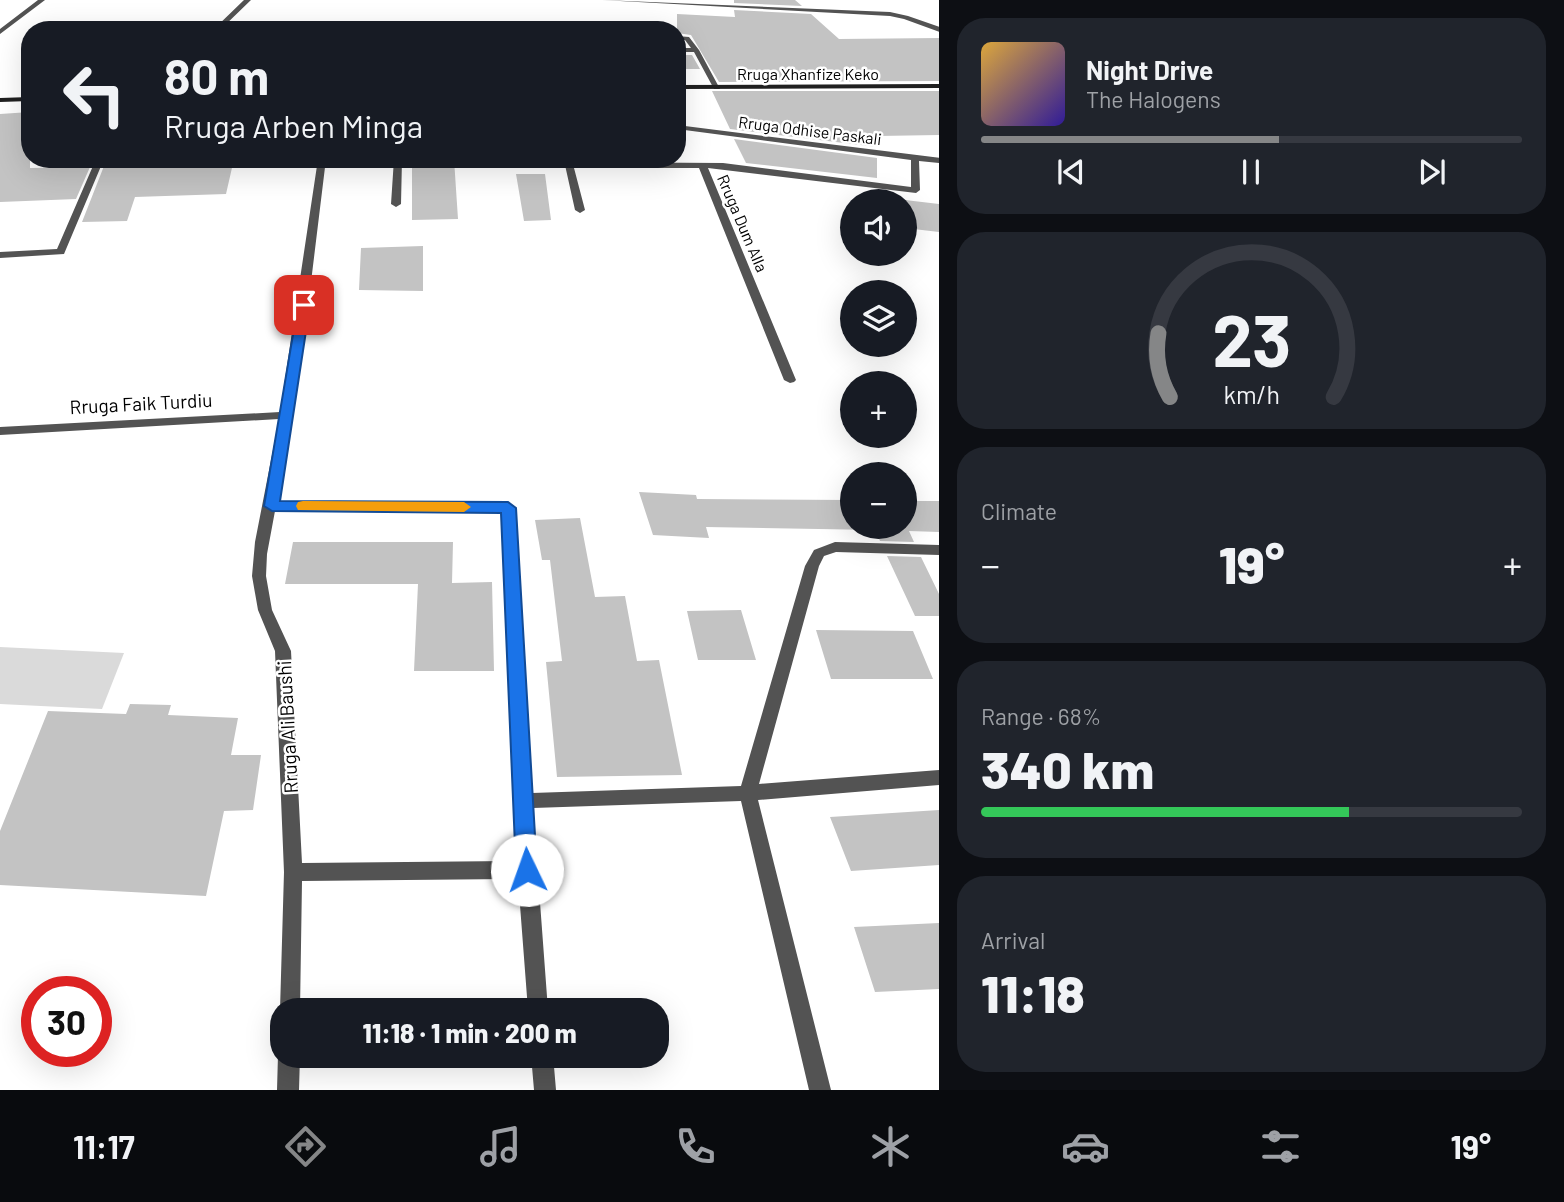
<!DOCTYPE html>
<html lang="en">
<head>
<meta charset="utf-8">
<style>
	:root { --surface:#171b24; --page:#20242c; --text:#f1f3f6; --muted:#9ea1a6; --line:#363941; --accent:#858687 }
	body { margin:0; font-family:Barlow,sans-serif; background:var(--page); color:var(--text); height:100vh; display:flex; flex-direction:column; font-size:26px; white-space:nowrap }
	* { box-sizing:border-box; margin:0 }
	p { font-size:23px; color:var(--muted) }
	.icon { flex:none; width:38px; height:38px; fill:none; stroke:currentColor; stroke-width:2; stroke-linecap:round; stroke-linejoin:round }
	.map { position:relative; flex:1; overflow:hidden }
	.sheet { display:flex; flex-direction:column; gap:18px; padding:18px; background:#0d0f14; width:625px }
	.sheet>* { flex:none }
	.hud { position:absolute; left:21px; top:21px; width:665px; height:147px; border-radius:28px; box-shadow:0 7px 28px #0002; background:#171b24; color:var(--text); overflow:hidden }
	.fabs { position:absolute; left:840px; top:189px; display:grid; gap:14px }
	.fabs a { display:grid; place-items:center; width:77px; height:77px; border-radius:50%; background:var(--surface); box-shadow:0 7px 28px #0002; font-size:35px }
	.speed { position:absolute; left:21px; top:976px; display:flex; gap:14px; font-size:35px; font-weight:700; text-align:center }
	.speed>* { display:grid; place-content:center; width:91px; height:91px; border-radius:50%; background:var(--surface); box-shadow:0 7px 28px #0002; line-height:1 }
	.speed .limit { border:10px solid #d22; background:#fff; color:#111 }
	.pin { position:absolute; display:grid; place-items:center; width:60px; height:60px; color:#fff; margin:-30px; border-radius:14px; box-shadow:0 4px 10px #0006 }
	.me { position:absolute; width:77px; margin:-38px; rotate:357deg; stroke-linejoin:round; filter:drop-shadow(0 0 5px #0008) }
	.turn { display:flex; align-items:center; gap:24px; height:147px; padding:0 28px; font-size:32px }
	.turn .icon { width:91px; height:91px; stroke-width:2.5 }
	.turn b { display:block; font-size:49px; line-height:60px }
	.big { font-size:52px; font-weight:800; line-height:1.1 }
	.sheet .widget { flex:1; display:flex; flex-direction:column; justify-content:center; gap:10px; min-width:0; padding:0 24px; border-radius:28px; background:var(--page) }
	.sheet .dial { align-items:center; gap:0 }
	.dial svg { height:182px; overflow:visible; fill:none; stroke:var(--line); stroke-width:7; stroke-linecap:round; text-anchor:middle }
	.dial text { fill:var(--text); stroke:none }
	.song { display:flex; align-items:center; gap:21px }
	.cover { width:84px; height:84px; border-radius:10px; background:linear-gradient(135deg,hsl(40 70% 55%),hsl(250 70% 35%)) }
	.played { height:7px; border-radius:4px; background:linear-gradient(90deg,var(--accent) 55%,var(--line) 55%) }
	.keys { display:flex; justify-content:space-around; direction:ltr }
	.heat { display:flex; justify-content:space-between; align-items:center; font-size:38px; direction:ltr }
	.charge { height:10px; border-radius:5px; background:linear-gradient(90deg,#34c759 68%,var(--line) 0) }
	.trip { position:absolute; left:270px; top:998px; width:399px; height:70px; border-radius:28px; background:var(--surface); box-shadow:0 7px 28px #0002; font-weight:800; line-height:70px; text-align:center }
	.tab-bar { display:flex; height:112px; justify-content:space-around; align-items:center; background:#090b0e; color:var(--muted) }
	.tab-bar .icon { width:49px; height:49px }
	.tab-bar .current { color:var(--accent) }
	.tab-bar b { font-size:32px; color:var(--text) }
	main { display:flex; flex:1; min-height:0 }
	.map>svg:first-child { display:block }
	.green { fill:#dadada }
	.building { fill:#c3c3c3 }
	.lines { fill:none; stroke-linecap:round; stroke-linejoin:round }
	.minor { fill:#535353; fill-rule:evenodd }
	.secondary { fill:#202020; fill-rule:evenodd }
	.route { fill:#1a73e8; stroke:#114b97; stroke-width:2 }
	.slow { fill:#f59e0b }
	.labels { text-anchor:middle; dominant-baseline:central; stroke-width:5; stroke-linejoin:round; paint-order:stroke }
	.far-street-label { font-size:16px; fill:#000; stroke:#fff }
	.street-label { font-size:19px; fill:#000; stroke:#fff }
</style>
</head>
<body>
<main>
<div class="map">
<svg width="940" height="1090" viewBox="0 0 940 1090">
	<rect width="100%" height="100%" fill="#fff"/>
	<!-- green -->
	<path class="green" d="M 0,647 L 124,653 L 102,709 L 0,704 Z"/>
	<!-- building -->
	<path class="building" d="M 734,0 L 795,0 L 802,6 L 734,3 Z
		M 734,10 L 811,14 L 839,39 L 939,38 L 939,81 L 719,82 L 691,35 L 677,33 L 677,14 L 735,17 Z
		M 677,55 L 692,55 L 700,69 L 677,69 Z
		M 712,91 L 939,91 L 939,135 L 878,136 L 877,147 L 730,129 Z
		M 30,112 L 30,168 L 90,167 L 76,199 L 0,202 L 0,114 Z
		M 734,139 L 877,158 L 877,178 L 746,163 Z
		M 234,159 L 226,194 L 135,197 L 127,221 L 82,222 L 104,166 L 177,165 L 178,160 Z
		M 412,159 L 454,159 L 458,219 L 412,220 Z
		M 516,174 L 545,174 L 551,220 L 524,221 Z
		M 905,200 L 939,204 L 939,232 L 905,228 Z
		M 423,246 L 423,291 L 359,290 L 361,248 Z
		M 639,492 L 696,495 L 697,499 L 852,500 L 852,527 L 905,527 L 905,501 L 939,501 L 939,532 L 909,531 L 914,542 L 880,541 L 875,530 L 706,527 L 709,538 L 653,535 Z
		M 580,518 L 595,597 L 625,596 L 637,661 L 659,660 L 682,775 L 557,777 L 546,662 L 562,661 L 550,560 L 542,560 L 535,520 Z
		M 293,542 L 453,542 L 452,583 L 492,582 L 494,671 L 414,671 L 418,584 L 285,584 Z
		M 887,556 L 921,557 L 939,594 L 939,616 L 915,616 Z
		M 741,610 L 756,660 L 698,660 L 687,611 Z
		M 816,630 L 913,631 L 933,679 L 831,679 Z
		M 130,704 L 171,705 L 168,715 L 238,718 L 231,755 L 261,755 L 253,810 L 224,811 L 206,896 L 0,885 L 0,831 L 48,711 L 126,714 Z
		M 939,810 L 939,865 L 851,871 L 830,817 Z
		M 939,923 L 939,989 L 875,992 L 854,927 Z"/>
	<g class="lines">
		<!-- minor -->
		<path class="minor" d="M 38,0 L 45,0 L 0,34 L 0,29 Z
			M 244,0 L 251,0 L 220,30 L 213,30 Z
			M 602,0 L 890,12 L 908,16 L 940,27 L 940,32 L 904,19 L 890,16 Z
			M 677,36 L 689,37 L 699,50 L 720,89 L 714,89 L 694,52 L 677,52 L 677,48 L 691,48 L 685,40 L 677,40 Z
			M 677,125 L 940,158 L 940,163 L 919,161 L 920,190 L 916,193 L 708,168 L 796,380 L 794,382 L 790,383 L 784,380 L 699,168 L 574,168 L 585,210 L 580,213 L 575,210 L 565,165 L 569,162 L 723,163 L 911,187 L 911,160 L 677,129 Z
			M 96,159 L 104,159 L 64,254 L 0,258 L 0,252 L 57,249 Z
			M 318,159 L 326,159 L 307,315 L 277,502 L 513,505 L 515,508 L 532,793 L 741,786 L 805,566 L 814,550 L 835,542 L 940,545 L 940,555 L 836,552 L 824,556 L 819,566 L 759,784 L 940,770 L 940,785 L 758,800 L 831,1090 L 809,1090 L 741,801 L 533,808 L 548,1010 L 528,1010 L 518,879 L 302,881 L 300,1010 L 282,1010 L 282,1015 L 280,1010 L 284,872 L 275,651 L 258,610 L 252,576 L 255,542 L 279,419 L 0,435 L 0,427 L 280,412 ZM 275,511 L 501,512 L 517,861 L 302,863 L 291,651 L 272,610 L 266,576 L 267,554 Z
			M 394,159 L 402,159 L 401,204 L 396,207 L 391,204 Z
			M 281,1047 L 282,1055 L 300,1055 L 299,1090 L 277,1090 L 278,1055 Z
			M 531,1055 L 553,1055 L 556,1090 L 534,1090 Z"/>
		<!-- secondary -->
		<path class="secondary" d="M 940,84 L 940,88 L 677,89 L 677,85 Z
			M 30,97 L 30,101 L 0,102 L 0,98 Z"/>
	</g>
	<!-- route -->
	<path class="route" d="M 304,301 L 310,305 L 280,501 L 508,502 L 516,508 L 537,870 L 534,877 L 527,879 L 519,877 L 516,870 L 501,513 L 272,511 L 264,506 L 298,305 Z"/>
	<!-- slow -->
	<path class="slow" d="M 303,501 L 464,502 L 471,507 L 464,512 L 298,510 L 296,506 L 298,502 Z"/>
	<g class="labels">
		<!-- far-street labels -->
		<g class="far-street-label">
			<text x="808" y="73">Rruga Xhanfize Keko</text>
			<text transform="translate(810 130) rotate(7)">Rruga Odhise Paskali</text>
			<text transform="translate(743 223) rotate(67)">Rruga Dum Alla</text>
		</g>
		<!-- street labels -->
		<g class="street-label">
			<text transform="translate(141 403) rotate(-3)">Rruga Faik Turdiu</text>
			<text transform="translate(287 727) rotate(-93)">Rruga Ali Baushi</text>
		</g>
	</g>
</svg>
<div class="fabs">
<a><svg class="icon" aria-label="sound" viewBox="0 0 24 24"><path d="M4 9h4l5-4v14l-5-4H4zM17 9q2 3 0 6"/></svg></a>
<a><svg class="icon" aria-label="layers" viewBox="0 0 24 24"><path d="M12 4l9 5-9 5-9-5zM3 14l9 5 9-5"/></svg></a>
<a>+</a>
<a>−</a>
</div>
<div class="speed"><div class="limit">30</div></div>
<div class="pin" style="left:304px;top:305px;background:#d93025"><svg class="icon" aria-label="arrive" viewBox="0 0 24 24"><path d="M6 21V4h12l-3 4 3 4H6"/></svg></div>
<svg class="me" style="left:527px;top:870px" viewBox="-20 -20 40 40"><circle r="19" fill="#fff"/><path d="M0-13L10 11 0 6-10 11z" fill="#1a73e8"/></svg>
<div class="trip">11:18 · 1 min · 200 m</div>
<div class="hud">
<div class="turn"><svg class="icon" aria-label="left" viewBox="0 0 24 24"><path d="M17 20v-9H6M10 6l-5 5 5 5"/></svg><div><b>80 m</b>Rruga Arben Minga</div></div>
</div>
</div>
<section class="sheet">
<div class="widget">
<div class="song"><i class="cover"></i><div><b>Night Drive</b><p>The Halogens</p></div></div>
<div class="played"></div>
<div class="keys"><svg class="icon" aria-label="previous" viewBox="0 0 24 24"><path d="M18 5L8 12l10 7zM5 5v14"/></svg><svg class="icon" aria-label="pause" viewBox="0 0 24 24"><path d="M8 5v14M16 5v14"/></svg><svg class="icon" aria-label="next" viewBox="0 0 24 24"><path d="M6 5l10 7-10 7zM19 5v14"/></svg></div>
</div>
<div class="widget dial"><svg viewBox="0 0 100 80">
<path d="M14 69A42 42 0 1 1 86 69"/>
<path d="M14 69A42 42 0 0 1 9 41" stroke="#858687"/>
<text x="50" y="56" font-size="32" font-weight="700">23</text>
<text x="50" y="72" font-size="11">km/h</text>
</svg></div>
<div class="widget"><p>Climate</p>
<div class="heat"><a>−</a><b class="big">19°</b><a>+</a></div>
</div>
<div class="widget"><p>Range · 68%</p><b class="big">340 km</b><div class="charge"></div></div>
<div class="widget"><p>Arrival</p><b class="big">11:18</b></div>
</section>
</main>
<nav class="tab-bar">
<b>11:17</b>
<svg class="icon current" aria-label="directions" viewBox="0 0 24 24"><path d="M12 3l9 9-9 9-9-9zM9 14v-3h6M13 9l2 2-2 2"/></svg>
<svg class="icon" aria-label="music" viewBox="0 0 24 24"><path d="M9 18V5l10-2v13"/><circle cx="6" cy="18" r="3"/><circle cx="16" cy="16" r="3"/></svg>
<svg class="icon" aria-label="phone" viewBox="0 0 24 24"><path d="M5 4h4l2 5-3 2q2 4 5 5l2-3 5 2v4C11 20 4 13 5 4z"/></svg>
<svg class="icon" aria-label="climate" viewBox="0 0 24 24"><path d="M12 3v18M4 7l16 10M4 17L20 7"/></svg>
<svg class="icon" aria-label="car" viewBox="0 0 24 24"><path d="M5 17H2v-5l4-1 3-4h7l3 4 3 1v5h-3M9 17h6M6 11h13"/><circle cx="7" cy="17" r="2"/><circle cx="17" cy="17" r="2"/></svg>
<svg class="icon" aria-label="filters" viewBox="0 0 24 24"><path d="M4 7h16M4 17h16"/><circle cx="9" cy="7" r="2"/><circle cx="15" cy="17" r="2"/></svg>
<b>19°</b>
</nav>
</body>
</html>
